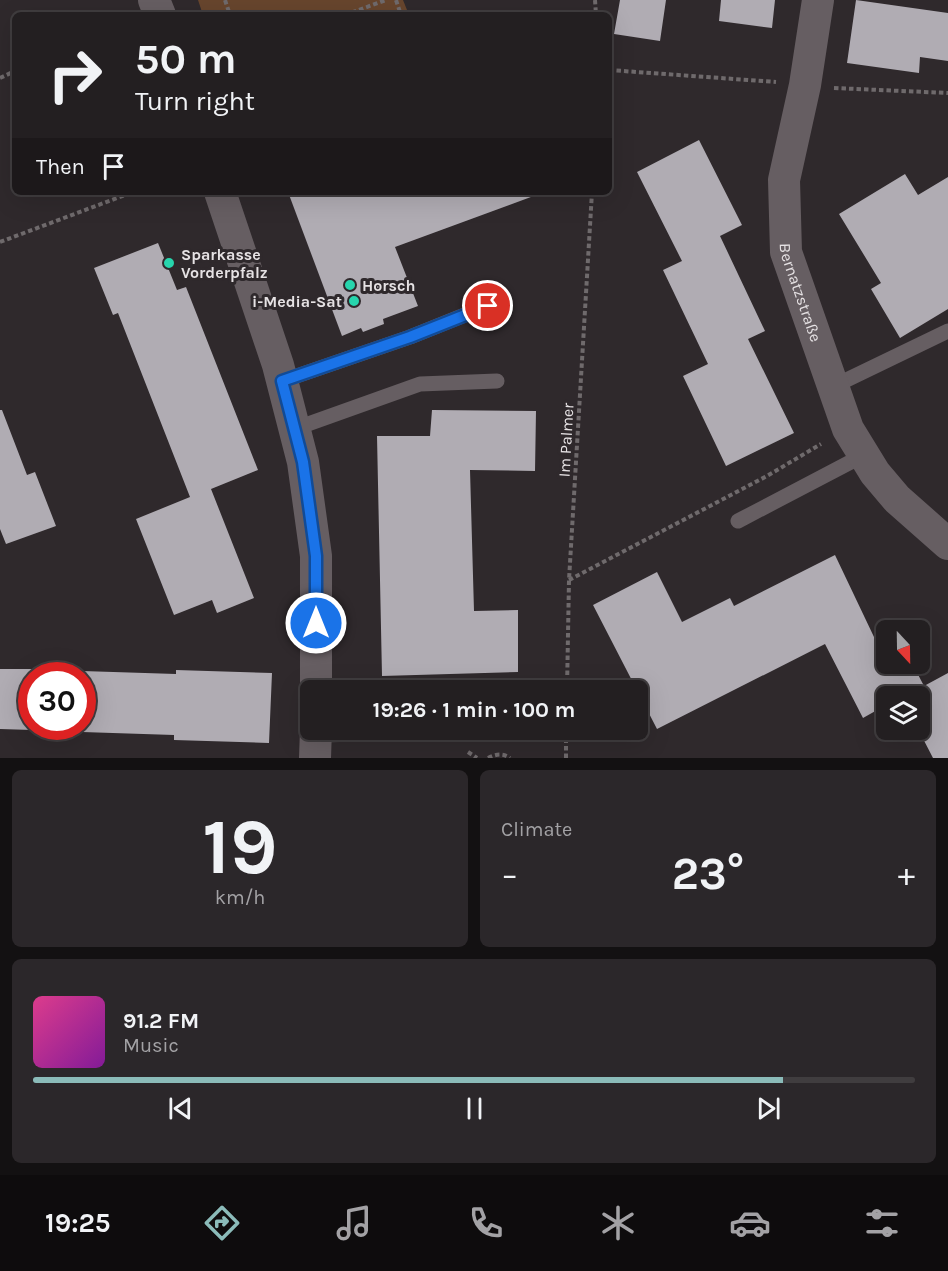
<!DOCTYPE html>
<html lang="en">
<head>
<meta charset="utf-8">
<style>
	:root { --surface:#231f21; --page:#2b272a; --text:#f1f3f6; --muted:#a3a2a5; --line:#403d3f; --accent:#8bbbb9 }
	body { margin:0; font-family:Karla,sans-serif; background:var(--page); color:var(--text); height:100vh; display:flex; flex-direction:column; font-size:22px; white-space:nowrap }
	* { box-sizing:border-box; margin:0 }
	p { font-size:20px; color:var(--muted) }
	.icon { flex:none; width:33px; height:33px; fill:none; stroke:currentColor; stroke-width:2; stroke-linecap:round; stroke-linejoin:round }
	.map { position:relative; height:758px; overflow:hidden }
	.drawer { display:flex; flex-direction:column; gap:12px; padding:12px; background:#131112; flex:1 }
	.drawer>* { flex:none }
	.guide { position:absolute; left:12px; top:12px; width:600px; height:183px; border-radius:9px; box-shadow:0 6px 24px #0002,0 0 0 2px var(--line); background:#231f21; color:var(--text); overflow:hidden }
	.needle { width:39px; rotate:158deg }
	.tools { position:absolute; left:876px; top:620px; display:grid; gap:12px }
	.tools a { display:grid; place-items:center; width:54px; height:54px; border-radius:9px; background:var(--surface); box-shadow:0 6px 24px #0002,0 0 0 2px var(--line); font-size:30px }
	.speed { position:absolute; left:18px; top:662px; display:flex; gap:12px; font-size:30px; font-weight:700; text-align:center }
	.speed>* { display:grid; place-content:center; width:78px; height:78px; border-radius:50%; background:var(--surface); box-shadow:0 6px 24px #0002,0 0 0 2px var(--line); line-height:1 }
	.speed .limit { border:9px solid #d22; background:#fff; color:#111 }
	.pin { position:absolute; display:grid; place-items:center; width:51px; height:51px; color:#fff; margin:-26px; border:3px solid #fff; border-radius:50%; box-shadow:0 2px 6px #0007 }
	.me { position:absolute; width:66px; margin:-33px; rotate:0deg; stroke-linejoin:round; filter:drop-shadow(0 0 4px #0008) }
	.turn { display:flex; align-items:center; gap:21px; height:126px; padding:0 24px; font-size:27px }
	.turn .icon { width:78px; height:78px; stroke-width:2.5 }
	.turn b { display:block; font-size:42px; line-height:51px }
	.then { display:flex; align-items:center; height:57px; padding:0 24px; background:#0003; gap:12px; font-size:22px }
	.big { font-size:45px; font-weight:700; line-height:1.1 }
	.drawer .widget { flex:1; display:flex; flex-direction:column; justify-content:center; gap:9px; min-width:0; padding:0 21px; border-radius:9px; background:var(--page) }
	.drawer .dial { align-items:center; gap:0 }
	.dial b { font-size:78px; line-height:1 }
	.song { display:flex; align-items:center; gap:18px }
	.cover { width:72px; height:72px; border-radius:9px; background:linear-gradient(135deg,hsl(330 70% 55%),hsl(290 70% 35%)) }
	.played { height:6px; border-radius:3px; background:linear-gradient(90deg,var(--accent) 85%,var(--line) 85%) }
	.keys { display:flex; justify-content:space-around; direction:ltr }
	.heat { display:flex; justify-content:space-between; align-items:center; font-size:33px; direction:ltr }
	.drawer .tiles { flex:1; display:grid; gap:12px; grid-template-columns:1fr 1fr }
	.widget:last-child { grid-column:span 2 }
	.trip { position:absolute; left:300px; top:680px; width:348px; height:60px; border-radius:9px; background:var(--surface); box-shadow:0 6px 24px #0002,0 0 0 2px var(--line); font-weight:700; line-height:60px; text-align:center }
	.tabs { display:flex; height:96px; justify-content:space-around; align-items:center; background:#0e0c0d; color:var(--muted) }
	.tabs .icon { width:42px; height:42px }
	.tabs .active { color:var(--accent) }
	.tabs b { font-size:27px; color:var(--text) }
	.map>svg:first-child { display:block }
	.green { fill:#67452d }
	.building { fill:#b0acb3 }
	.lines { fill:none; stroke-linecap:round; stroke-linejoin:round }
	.path { stroke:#6f6a6c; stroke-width:4; stroke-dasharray:4.5 3; stroke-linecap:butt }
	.service { stroke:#665e62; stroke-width:15 }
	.minor { stroke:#665e62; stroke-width:32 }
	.route-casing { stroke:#114b97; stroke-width:15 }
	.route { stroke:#1a73e8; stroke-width:10 }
	.poi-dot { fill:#27d5ad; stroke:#2f292c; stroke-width:2 }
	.labels { text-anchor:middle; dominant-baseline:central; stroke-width:6; stroke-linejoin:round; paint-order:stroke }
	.poi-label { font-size:16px; font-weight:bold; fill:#e6e2e4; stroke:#2f292c; text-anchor:start }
	.street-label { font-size:16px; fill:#e6e2e4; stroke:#2f292c }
</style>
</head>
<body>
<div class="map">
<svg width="948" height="758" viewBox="0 0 948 758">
	<rect width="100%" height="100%" fill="#2f292c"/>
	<!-- green -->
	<path class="green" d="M 198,0 L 403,0 L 409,15 L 203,15 Z"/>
	<!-- building -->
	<path class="building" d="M 620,0 L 666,0 L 660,41 L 614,34 Z
		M 721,0 L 775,0 L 772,28 L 719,21 Z
		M 856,0 L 948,13 L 948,61 L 920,57 L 919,73 L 847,63 Z
		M 699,140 L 742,225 L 720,236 L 765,331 L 748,339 L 794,433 L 726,466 L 683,376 L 708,364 L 663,270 L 682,261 L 637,172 Z
		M 905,174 L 918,195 L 948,177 L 948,309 L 900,338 L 871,289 L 881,283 L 839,214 Z
		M 288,192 L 539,192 L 539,194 L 395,247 L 418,306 L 383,319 L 384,324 L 363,332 L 361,328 L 342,336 Z
		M 158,243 L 177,290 L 186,287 L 258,470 L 211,489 L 254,598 L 217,613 L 212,600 L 174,615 L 136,519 L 190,497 L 118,313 L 113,315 L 94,268 Z
		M 0,410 L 2,410 L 27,475 L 35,472 L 56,526 L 6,544 L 0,529 Z
		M 432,410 L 536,411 L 535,471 L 470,470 L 474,611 L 518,610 L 518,672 L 382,676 L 377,436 L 430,436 Z
		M 835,555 L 874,637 L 886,630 L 886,663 L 912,663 L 924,686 L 948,673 L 948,758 L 933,758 L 918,729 L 920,729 L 920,696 L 886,696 L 886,705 L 863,718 L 825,644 L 657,729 L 593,605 L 657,572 L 682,622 L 730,598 L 734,606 Z
		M 0,669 L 32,669 L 32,730 L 0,729 Z
		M 176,670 L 272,673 L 269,743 L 174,740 L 174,735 L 82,732 L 82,671 L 176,674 Z"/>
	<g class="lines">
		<!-- path -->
		<path class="path" d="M 225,0 L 230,15
			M 396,0 L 401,15
			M 595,0 L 596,15
			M 345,15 L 386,0
			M 609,70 L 776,82
			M 0,78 L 15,71
			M 834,88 L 948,93
			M 0,242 L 133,192
			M 569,580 L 767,476 L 821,444
			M 567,690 L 569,580 L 592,192
			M 468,752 L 477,758
			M 488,758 C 496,754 503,753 510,758
			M 566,758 L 566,729"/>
		<!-- service -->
		<path class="service" d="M 282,381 L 410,337 L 487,306
			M 834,386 L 948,331
			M 294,429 L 420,384 L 497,381
			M 738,521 L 864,455
			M 316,735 L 459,732"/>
		<!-- minor -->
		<g class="minor">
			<path d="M 154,0 L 160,15"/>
			<path id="s1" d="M 818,0 L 805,85 L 784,180 L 786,252 L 848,429 L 875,473 L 897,499 L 948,544"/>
			<path d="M 220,192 L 278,365 L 303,462 L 316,556 L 316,690"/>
			<path d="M 315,758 L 316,729"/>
		</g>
	</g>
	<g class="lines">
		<!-- route casing -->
		<g class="route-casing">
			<path id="route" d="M 316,623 L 316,556 L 303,462 L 282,381 L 410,337 L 488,306"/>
		</g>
		<!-- route -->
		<use href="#route" class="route"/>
	</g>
	<!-- markers -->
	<g class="poi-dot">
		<circle cx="169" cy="263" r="6"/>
		<circle cx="350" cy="285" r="6"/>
		<circle cx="354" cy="301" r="6"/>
	</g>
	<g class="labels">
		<!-- poi labels -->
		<g class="poi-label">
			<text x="181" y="254">Sparkasse<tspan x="181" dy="18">Vorderpfalz</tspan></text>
			<text x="362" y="285">Horsch</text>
			<text x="342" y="301" text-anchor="end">i-Media-Sat</text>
		</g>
		<!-- street labels -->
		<g class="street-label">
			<text stroke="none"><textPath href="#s1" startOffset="298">Bernatzstraße</textPath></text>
			<text transform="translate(566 440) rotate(-87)">Im Palmer</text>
		</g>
	</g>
</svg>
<div class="tools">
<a><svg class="needle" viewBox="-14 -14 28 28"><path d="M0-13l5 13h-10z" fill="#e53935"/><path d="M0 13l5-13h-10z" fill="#a3a2a5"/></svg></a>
<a><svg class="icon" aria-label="layers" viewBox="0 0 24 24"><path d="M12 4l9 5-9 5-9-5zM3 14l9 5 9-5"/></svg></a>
</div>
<div class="speed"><div class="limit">30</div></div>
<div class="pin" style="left:488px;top:306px;background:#d93025"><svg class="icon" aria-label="arrive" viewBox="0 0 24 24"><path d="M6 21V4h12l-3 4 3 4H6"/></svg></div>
<svg class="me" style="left:316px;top:623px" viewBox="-20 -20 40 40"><circle r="17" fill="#1a73e8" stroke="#fff" stroke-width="3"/><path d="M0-11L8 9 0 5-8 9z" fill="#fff"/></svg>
<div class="trip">19:26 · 1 min · 100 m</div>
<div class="guide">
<div class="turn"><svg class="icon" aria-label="right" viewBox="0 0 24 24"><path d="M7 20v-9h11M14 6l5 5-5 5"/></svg><div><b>50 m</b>Turn right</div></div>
<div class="then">Then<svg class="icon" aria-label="arrive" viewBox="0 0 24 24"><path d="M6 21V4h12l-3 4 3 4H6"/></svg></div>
</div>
</div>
<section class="drawer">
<div class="tiles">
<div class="widget dial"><b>19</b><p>km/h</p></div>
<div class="widget"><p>Climate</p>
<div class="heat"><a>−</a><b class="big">23°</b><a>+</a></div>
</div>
<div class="widget">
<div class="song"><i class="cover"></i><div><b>91.2 FM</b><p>Music</p></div></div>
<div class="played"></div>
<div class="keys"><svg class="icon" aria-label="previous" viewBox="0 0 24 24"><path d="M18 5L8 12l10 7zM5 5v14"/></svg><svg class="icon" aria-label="pause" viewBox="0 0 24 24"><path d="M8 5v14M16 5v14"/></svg><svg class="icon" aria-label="next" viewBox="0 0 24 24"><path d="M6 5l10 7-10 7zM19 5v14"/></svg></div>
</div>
</div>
</section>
<nav class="tabs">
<b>19:25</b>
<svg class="icon active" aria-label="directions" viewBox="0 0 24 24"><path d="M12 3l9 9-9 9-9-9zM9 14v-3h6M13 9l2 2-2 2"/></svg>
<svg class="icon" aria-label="music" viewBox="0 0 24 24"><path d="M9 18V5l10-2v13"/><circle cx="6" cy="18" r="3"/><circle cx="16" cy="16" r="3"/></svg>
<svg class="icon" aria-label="phone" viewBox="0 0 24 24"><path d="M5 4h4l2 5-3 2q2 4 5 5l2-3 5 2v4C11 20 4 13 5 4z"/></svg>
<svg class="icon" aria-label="climate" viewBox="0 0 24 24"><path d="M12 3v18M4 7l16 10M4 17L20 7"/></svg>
<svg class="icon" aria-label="car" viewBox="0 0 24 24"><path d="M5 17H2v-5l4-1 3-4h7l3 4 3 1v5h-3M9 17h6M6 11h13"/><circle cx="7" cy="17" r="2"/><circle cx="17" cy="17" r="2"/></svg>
<svg class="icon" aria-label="filters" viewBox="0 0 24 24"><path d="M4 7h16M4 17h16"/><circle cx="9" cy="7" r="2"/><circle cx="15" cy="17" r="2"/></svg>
</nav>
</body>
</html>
